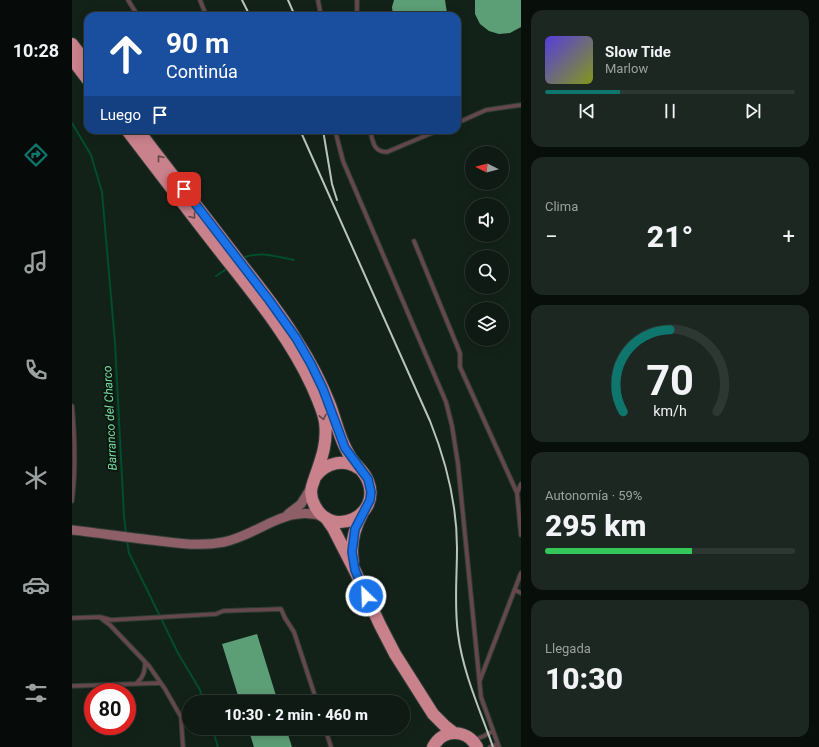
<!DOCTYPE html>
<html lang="es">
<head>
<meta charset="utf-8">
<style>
	:root { --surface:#0e1a13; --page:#1c2721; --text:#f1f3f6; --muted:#9ba1a0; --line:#2e3833; --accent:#0f766e }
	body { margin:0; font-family:Roboto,sans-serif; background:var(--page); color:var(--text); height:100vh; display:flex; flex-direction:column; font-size:15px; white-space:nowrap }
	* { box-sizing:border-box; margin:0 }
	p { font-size:13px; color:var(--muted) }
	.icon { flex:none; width:22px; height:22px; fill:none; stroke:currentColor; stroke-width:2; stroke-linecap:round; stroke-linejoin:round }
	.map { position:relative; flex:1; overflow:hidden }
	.details { display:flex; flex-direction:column; gap:10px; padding:10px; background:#080e0a; width:298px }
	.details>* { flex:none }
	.hud { position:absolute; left:12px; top:12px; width:377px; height:122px; border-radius:12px; box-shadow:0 2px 10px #0003,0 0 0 1px var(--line); background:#1a4fa0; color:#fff; overflow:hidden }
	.needle { width:26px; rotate:276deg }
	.controls { position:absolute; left:393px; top:146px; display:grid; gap:8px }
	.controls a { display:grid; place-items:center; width:44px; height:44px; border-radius:50%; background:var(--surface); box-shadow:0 2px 10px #0003,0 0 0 1px var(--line); font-size:20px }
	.speed { position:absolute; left:12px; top:683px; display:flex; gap:8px; font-size:20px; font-weight:700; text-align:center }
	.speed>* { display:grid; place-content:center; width:52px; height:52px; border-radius:50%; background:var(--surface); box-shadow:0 2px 10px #0003,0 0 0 1px var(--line); line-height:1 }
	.speed .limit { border:6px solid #d22; background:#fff; color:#111 }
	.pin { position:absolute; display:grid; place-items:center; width:34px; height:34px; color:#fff; margin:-17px; border-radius:8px; box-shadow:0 2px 6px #0006 }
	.me { position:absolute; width:44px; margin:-22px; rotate:336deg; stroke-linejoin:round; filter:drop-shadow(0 0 3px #0008) }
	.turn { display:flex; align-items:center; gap:14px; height:84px; padding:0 16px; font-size:18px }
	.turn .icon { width:52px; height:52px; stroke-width:2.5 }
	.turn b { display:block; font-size:28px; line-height:34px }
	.then { display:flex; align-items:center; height:38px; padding:0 16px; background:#0003; gap:8px; font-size:15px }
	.big { font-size:30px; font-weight:800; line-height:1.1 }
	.details .card { flex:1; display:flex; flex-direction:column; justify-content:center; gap:6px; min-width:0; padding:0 14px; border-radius:12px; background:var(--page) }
	.details .dial { align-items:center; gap:0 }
	.dial svg { height:104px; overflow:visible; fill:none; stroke:var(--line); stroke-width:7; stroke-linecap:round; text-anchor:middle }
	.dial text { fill:var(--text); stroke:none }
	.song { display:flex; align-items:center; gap:12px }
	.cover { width:48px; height:48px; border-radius:6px; background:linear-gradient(135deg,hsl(250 70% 55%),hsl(70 70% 35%)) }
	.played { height:4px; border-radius:2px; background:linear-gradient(90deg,var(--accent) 30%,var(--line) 30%) }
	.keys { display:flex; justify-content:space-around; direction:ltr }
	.heat { display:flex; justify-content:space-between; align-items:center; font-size:22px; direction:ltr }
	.charge { height:6px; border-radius:3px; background:linear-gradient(90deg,#34c759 59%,var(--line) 0) }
	.trip { position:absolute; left:110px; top:695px; width:228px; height:40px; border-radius:20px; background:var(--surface); box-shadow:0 2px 10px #0003,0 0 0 1px var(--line); font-weight:800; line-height:40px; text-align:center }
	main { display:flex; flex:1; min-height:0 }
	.dock { display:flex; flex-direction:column; width:72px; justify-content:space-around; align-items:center; background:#060a08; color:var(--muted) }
	.dock .icon { width:28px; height:28px }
	.dock .active { color:var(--accent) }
	.dock b { font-size:18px; color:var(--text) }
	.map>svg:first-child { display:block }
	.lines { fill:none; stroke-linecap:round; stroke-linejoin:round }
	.stream { stroke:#004e2b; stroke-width:2 }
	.building { fill:#5c9e76 }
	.lane-casing { stroke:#303e35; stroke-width:5.5 }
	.secondary-casing { stroke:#303e35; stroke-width:11 }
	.highway-casing { stroke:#303e35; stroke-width:14 }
	.lane { stroke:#66484c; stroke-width:3.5 }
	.secondary { stroke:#8e5f66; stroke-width:9 }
	.highway { stroke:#c9818c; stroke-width:12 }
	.rail { stroke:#b9c4bd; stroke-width:2 }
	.oneway { stroke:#604848 }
	.route-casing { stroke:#114b97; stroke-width:10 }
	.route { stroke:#1a73e8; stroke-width:7 }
	.labels { text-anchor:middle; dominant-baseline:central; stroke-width:4; stroke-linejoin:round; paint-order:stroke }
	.water-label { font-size:12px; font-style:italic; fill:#7edca4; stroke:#0a1910 }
</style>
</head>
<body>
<main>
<nav class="dock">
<b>10:28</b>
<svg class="icon active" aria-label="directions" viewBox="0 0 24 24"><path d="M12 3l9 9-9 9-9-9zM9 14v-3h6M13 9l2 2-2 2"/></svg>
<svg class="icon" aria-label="music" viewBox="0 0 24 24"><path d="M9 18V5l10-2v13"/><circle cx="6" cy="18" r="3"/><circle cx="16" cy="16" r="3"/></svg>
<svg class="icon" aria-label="phone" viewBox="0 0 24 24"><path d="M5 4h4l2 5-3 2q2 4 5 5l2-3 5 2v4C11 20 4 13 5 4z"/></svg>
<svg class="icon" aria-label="climate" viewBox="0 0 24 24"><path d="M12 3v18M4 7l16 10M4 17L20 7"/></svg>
<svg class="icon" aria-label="car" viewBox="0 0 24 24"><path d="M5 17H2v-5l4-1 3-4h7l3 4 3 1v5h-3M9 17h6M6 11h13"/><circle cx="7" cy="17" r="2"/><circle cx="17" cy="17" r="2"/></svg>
<svg class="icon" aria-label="filters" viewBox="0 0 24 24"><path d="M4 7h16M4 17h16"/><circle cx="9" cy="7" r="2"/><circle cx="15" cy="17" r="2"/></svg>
</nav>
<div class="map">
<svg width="449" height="747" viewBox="0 0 449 747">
	<rect width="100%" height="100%" fill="#132219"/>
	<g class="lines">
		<!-- stream -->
		<path class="stream" d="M 0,123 L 19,155 L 30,192 L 43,343 L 52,516 L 54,534
			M 169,259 C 185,250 205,257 222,260
			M 144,276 L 156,268
			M 55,541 L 57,553 L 106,653 L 128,690 L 132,702
			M 140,728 L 146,747"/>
	</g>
	<!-- building -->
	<path class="building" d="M 322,0 L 373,0 L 375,13 L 374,16 L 321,16 L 320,7 Z
		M 403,0 L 449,0 L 449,27 L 438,33 L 427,34 L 417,31 L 408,24 L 403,14 Z
		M 185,634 L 206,702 L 168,702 L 150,644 Z
		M 176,728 L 214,728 L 220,747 L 182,747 Z"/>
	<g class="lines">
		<!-- lane casing -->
		<g class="lane-casing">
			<path id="lane" d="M 56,0 L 66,16
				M 246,0 L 249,16
				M 285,0 L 285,16
				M 125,16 L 134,15 L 128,0
				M 385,123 L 414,110 L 449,105
				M 263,130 L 271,161 L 374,402 L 380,426 L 386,464 L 409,697 L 427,747
				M 298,130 C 301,141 301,152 315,152 L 367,130
				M 342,241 L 388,353 L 388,367 L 445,493 L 449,535
				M 0,406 C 3,438 4,469 0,501
				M 445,493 L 449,484
				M 443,590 L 449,593
				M 0,618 L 28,617 L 39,620 L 144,614 L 151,611 L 209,609 L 213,618 L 222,632 L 245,702
				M 30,619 L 38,625 L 77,666 L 93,689 L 109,717 L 111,747
				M 408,680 L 449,573
				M 65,683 C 72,676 73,671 73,662
				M 0,686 L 88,683
				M 253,728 L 259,747
				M 402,740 L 412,736 L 421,731
				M 418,747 L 426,744"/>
		</g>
		<!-- secondary casing -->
		<g class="secondary-casing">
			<path id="secondary" d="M 216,514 L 229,504 L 239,488
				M 0,530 C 26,533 53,537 79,540 C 103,543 128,547 152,542 C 189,534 214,503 253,517"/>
		</g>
		<!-- highway casing -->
		<g class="highway-casing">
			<path id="highway" d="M 0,44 L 16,65
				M 0,59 L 16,80
				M 55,130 C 87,172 119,214 151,255 C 184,297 218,338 240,386 C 245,398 251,410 253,422 C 256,445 248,462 241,483 C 238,490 239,499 243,506 C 260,539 310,516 296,481 C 293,473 287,468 282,462 C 269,445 265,424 258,405 C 249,382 238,361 225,341 C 206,309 182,281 160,252 C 129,211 97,171 66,130
				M 244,476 C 255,462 272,459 286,468
				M 254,518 L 261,528 L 283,571 L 308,625 L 323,654 L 361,714 L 373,726 L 382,733
				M 281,562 C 278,545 282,529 290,514
				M 361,747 C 371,728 395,729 405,747"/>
		</g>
		<!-- lane -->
		<use href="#lane" class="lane"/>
		<!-- secondary -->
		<use href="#secondary" class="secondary"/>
		<!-- highway -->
		<use href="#highway" class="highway"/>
		<!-- rail -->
		<path class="rail" d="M 170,0 L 178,16
			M 216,0 L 223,16
			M 228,130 L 358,421 C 374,461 385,504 385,548 C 385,577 382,605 386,634 C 391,673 408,710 421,747
			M 251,130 L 260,184 L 265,200"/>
	</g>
	<!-- one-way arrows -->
	<defs><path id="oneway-chevron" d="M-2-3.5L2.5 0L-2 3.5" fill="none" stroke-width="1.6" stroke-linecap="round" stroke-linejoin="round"/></defs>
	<g class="oneway">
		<use href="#oneway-chevron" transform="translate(88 158) rotate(-128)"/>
		<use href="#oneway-chevron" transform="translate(121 216) rotate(52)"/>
		<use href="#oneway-chevron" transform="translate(251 417) rotate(77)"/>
	</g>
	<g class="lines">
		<!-- route casing -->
		<g class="route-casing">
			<path id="route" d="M 112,189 L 197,300 L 224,338 L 239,364 L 251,389 L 273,448 L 296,479 L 299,492 L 298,500 L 283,529 L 280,552 L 283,570 L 294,596"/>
		</g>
		<!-- route -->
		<use href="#route" class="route"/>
	</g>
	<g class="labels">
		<!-- water labels -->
		<g class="water-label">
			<text transform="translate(38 418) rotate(-93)">Barranco del Charco</text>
		</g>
	</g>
</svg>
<div class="controls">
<a><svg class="needle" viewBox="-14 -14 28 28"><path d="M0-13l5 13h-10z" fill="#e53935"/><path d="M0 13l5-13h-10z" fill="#9ba1a0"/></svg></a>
<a><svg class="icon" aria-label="sound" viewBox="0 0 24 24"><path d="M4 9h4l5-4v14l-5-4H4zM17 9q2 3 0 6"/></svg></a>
<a><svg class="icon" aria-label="search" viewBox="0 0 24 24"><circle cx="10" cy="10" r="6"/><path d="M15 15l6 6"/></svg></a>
<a><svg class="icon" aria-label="layers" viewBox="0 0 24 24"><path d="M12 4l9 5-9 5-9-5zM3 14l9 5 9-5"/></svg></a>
</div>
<div class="speed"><div class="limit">80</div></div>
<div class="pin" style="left:112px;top:189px;background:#d93025"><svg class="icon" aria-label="arrive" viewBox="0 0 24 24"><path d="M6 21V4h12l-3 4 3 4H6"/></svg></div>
<svg class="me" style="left:294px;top:596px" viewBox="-20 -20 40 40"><circle r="17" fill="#1a73e8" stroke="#fff" stroke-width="3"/><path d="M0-11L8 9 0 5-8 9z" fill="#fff"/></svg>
<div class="trip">10:30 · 2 min · 460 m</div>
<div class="hud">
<div class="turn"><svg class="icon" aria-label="ahead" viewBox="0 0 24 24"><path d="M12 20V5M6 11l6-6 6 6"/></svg><div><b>90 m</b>Continúa</div></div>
<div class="then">Luego<svg class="icon" aria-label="arrive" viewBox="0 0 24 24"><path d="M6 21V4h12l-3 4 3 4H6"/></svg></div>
</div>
</div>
<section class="details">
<div class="card">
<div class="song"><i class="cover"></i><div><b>Slow Tide</b><p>Marlow</p></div></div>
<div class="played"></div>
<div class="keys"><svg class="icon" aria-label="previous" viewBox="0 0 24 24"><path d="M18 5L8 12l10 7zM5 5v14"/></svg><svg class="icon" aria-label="pause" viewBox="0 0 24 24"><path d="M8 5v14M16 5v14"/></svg><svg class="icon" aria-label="next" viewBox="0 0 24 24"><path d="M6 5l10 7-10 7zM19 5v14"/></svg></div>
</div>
<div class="card"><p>Clima</p>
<div class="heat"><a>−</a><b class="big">21°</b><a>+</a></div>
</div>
<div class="card dial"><svg viewBox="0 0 100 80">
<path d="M14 69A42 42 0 1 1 86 69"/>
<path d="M14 69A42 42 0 0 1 50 6" stroke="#0f766e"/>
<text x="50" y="56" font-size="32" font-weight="700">70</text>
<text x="50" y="72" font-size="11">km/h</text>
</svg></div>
<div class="card"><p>Autonomía · 59%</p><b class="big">295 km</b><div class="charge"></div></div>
<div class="card"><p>Llegada</p><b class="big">10:30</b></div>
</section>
</main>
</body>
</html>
